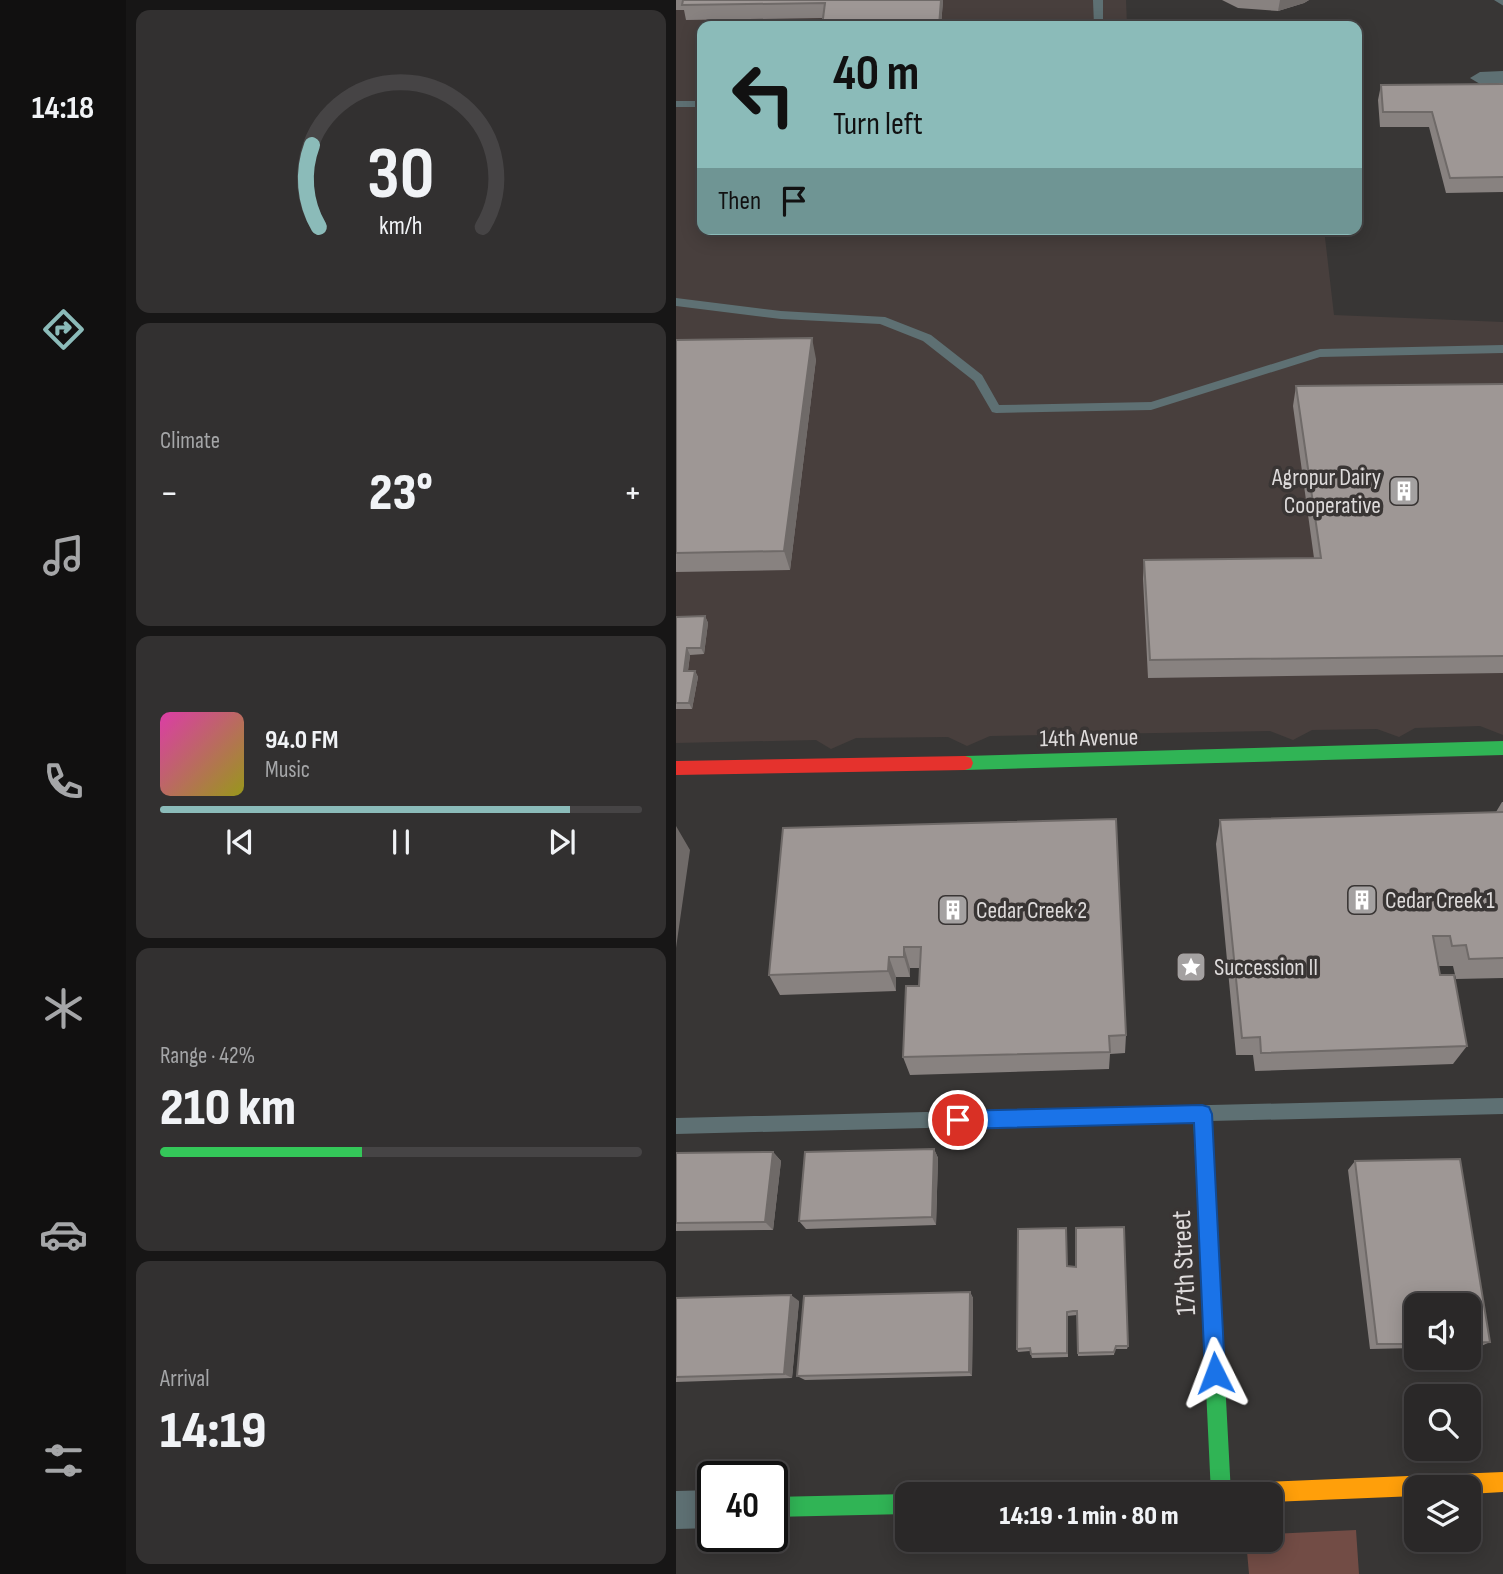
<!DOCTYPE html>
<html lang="en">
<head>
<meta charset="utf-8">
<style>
	:root { --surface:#2a2828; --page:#323030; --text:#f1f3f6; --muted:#a5a6a8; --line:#464445; --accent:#8bbbb9 }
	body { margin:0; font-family:"Sofia Sans Condensed",sans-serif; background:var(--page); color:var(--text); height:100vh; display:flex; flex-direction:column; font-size:26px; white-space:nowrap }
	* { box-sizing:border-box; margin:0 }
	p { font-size:23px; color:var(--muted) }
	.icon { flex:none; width:38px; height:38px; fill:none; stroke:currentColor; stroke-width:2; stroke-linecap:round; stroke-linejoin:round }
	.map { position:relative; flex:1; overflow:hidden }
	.panel { display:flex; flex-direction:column; gap:10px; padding:10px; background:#171616; width:550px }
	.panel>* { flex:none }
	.hud { position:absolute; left:21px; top:21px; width:665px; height:214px; border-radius:14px; box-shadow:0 4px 18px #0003,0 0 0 2px var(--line); background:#8bbbb9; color:#111; overflow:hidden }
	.controls { position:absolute; left:728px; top:1293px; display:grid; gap:14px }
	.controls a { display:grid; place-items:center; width:77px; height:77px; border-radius:14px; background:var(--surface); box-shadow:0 4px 18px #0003,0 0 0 2px var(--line); font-size:35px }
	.speed { position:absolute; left:21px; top:1461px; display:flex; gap:14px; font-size:35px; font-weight:700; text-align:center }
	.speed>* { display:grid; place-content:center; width:91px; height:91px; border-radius:50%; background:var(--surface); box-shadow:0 4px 18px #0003,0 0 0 2px var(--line); line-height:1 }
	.speed .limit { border:4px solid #111; border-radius:10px; background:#fff; color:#111 }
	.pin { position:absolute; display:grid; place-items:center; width:60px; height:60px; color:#fff; margin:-30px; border:4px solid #fff; border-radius:50%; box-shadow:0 2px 7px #0007 }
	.me { position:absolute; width:77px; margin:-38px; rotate:357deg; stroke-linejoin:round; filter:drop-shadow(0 0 5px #0008) }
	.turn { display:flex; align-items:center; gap:24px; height:147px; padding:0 21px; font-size:32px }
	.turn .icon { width:91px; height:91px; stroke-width:2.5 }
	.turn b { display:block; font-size:49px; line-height:60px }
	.then { display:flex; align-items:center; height:66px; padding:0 21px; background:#0003; gap:14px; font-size:26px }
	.big { font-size:52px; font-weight:800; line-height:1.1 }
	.panel .tile { flex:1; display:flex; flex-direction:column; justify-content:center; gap:10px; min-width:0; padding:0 24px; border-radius:14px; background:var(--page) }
	.panel .dial { align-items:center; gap:0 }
	.dial svg { height:182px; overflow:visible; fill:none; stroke:var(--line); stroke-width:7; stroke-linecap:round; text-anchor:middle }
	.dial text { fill:var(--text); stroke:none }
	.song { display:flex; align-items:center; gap:21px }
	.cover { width:84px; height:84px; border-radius:10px; background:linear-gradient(135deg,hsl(320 70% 55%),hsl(60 70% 35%)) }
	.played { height:7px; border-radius:4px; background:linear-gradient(90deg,var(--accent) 85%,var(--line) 85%) }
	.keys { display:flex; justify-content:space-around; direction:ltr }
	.heat { display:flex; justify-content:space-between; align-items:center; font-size:38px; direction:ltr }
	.charge { height:10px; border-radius:5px; background:linear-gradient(90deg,#34c759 42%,var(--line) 0) }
	.trip { position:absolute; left:219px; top:1482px; width:388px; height:70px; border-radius:14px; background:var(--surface); box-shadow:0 4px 18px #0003,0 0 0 2px var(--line); font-weight:800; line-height:70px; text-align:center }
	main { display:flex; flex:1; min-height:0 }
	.tab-bar { display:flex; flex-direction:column; width:126px; justify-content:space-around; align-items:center; background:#111010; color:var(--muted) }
	.tab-bar .icon { width:49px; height:49px }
	.tab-bar .current { color:var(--accent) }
	.tab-bar b { font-size:32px; color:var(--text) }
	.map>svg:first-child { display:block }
	.built { fill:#483f3d }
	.green { fill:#724c45 }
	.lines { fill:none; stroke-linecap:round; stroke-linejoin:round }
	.lane { fill:#5e7073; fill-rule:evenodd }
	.street { fill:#5e7073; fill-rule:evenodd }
	.fast { fill:#30b455; fill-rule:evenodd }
	.slow { fill:#ff9f0a; fill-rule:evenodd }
	.jam { fill:#e5322d; fill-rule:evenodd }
	.wall { fill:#888280 }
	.shaded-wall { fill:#6f6a68 }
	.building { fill:#9e9795; stroke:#6f6a68; stroke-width:2 }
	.route { fill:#1a73e8; stroke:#114b97; stroke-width:2 }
	.labels { text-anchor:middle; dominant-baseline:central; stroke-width:7; stroke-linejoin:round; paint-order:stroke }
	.poi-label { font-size:24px; fill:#dedbdb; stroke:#393534; text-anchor:start }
	.street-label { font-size:24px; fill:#dedbdb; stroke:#393534 }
	.near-street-label { font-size:28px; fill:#dedbdb; stroke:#393534 }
</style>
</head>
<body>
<main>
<nav class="tab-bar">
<b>14:18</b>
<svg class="icon current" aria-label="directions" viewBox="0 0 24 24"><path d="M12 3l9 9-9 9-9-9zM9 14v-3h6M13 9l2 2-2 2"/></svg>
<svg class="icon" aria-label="music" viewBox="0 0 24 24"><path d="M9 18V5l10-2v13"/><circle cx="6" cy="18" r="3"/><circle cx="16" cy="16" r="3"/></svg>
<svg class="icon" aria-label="phone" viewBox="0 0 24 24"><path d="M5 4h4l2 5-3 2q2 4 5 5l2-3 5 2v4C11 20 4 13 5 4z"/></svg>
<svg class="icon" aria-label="climate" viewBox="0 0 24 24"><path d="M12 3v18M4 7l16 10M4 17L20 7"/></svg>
<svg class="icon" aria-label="car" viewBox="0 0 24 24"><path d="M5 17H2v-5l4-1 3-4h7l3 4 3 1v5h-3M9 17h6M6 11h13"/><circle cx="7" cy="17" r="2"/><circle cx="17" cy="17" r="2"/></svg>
<svg class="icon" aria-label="filters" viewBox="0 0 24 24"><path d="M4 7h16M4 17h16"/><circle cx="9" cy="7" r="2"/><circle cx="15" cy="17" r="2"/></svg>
</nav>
<section class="panel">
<div class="tile dial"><svg viewBox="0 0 100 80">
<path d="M14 69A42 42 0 1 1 86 69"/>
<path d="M14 69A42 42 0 0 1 11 33" stroke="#8bbbb9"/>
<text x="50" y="56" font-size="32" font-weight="700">30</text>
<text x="50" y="72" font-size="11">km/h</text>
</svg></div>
<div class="tile"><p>Climate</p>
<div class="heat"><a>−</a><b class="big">23°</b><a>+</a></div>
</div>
<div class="tile">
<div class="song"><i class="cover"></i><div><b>94.0 FM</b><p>Music</p></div></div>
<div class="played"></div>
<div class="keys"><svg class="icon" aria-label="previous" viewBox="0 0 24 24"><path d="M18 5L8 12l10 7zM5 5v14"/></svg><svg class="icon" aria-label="pause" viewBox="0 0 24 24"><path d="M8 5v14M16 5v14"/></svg><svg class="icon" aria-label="next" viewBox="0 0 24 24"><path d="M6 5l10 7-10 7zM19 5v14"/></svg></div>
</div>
<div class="tile"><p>Range · 42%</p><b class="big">210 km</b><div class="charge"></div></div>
<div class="tile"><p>Arrival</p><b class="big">14:19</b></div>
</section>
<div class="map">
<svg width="828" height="1574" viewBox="0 0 828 1574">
	<rect width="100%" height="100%" fill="#383635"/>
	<!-- built -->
	<path class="built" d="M 0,0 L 450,0 L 451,26 L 26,26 L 26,229 L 648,229 L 658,315 L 827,322 L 827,735 L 804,726 L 739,728 L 723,737 L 701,729 L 636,730 L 617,740 L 594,731 L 314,736 L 291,746 L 272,737 L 180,738 L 155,749 L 140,740 L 0,743 Z"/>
	<!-- green -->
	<path class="green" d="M 680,1530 L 683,1574 L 573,1574 L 570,1540 L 595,1540 L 595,1534 Z"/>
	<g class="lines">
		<!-- lane -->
		<path class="lane" d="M 417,0 L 427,0 L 427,26 L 418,26 Z
			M 0,101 L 26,101 L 26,107 L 0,107 Z
			M 0,298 L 105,311 L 209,317 L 255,335 L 306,375 L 323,405 L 475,402 L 644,349 L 828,345 L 828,353 L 644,357 L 475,410 L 320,413 L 316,412 L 298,381 L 247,341 L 204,324 L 105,319 L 0,306 Z
			M 828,1098 L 828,1114 L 0,1134 L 0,1118 Z"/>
		<!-- street -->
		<path class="street" d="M 818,0 L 828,0 L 828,6 Z
			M 828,71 L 828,83 L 804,84 L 794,78 L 804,72 Z
			M 37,1490 L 37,1528 L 0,1529 L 0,1491 Z"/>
		<!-- fast -->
		<path class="fast" d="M 828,741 L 828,755 L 289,770 L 283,768 L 281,763 L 283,758 L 289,756 Z
			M 526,1105 L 532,1108 L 535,1114 L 555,1494 L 535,1494 L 517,1114 L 520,1108 Z
			M 231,1494 L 233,1494 L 231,1494 L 231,1514 L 96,1517 L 96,1497 Z"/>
		<!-- slow -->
		<path class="slow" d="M 828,1472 L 828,1492 L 793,1494 L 793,1488 L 740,1488 L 740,1496 L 595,1502 L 595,1494 L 529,1494 L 532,1487 L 539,1484 Z"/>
		<!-- jam -->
		<path class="jam" d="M 289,756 L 295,758 L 297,763 L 295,768 L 289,770 L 0,775 L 0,761 Z"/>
	</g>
	<!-- wall -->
	<path class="wall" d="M 0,0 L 267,0 L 265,26 L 146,26 L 147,18 L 10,20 L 8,10 L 0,10 Z
		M 546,0 L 633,0 L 628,3 L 602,11 L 562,8 Z
		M 828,84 L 828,192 L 770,193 L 753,127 L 704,127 L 702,100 L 705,85 Z
		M 41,229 L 139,229 L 138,231 L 42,232 Z
		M 0,340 L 140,359 L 114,570 L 0,572 Z
		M 828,384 L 828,673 L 472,678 L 467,579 L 468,560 L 638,558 L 617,406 L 620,386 Z
		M 29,616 L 32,623 L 28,654 L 14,655 L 12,671 L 19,671 L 22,677 L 16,709 L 0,709 L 0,617 Z
		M 826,802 L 828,802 L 828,978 L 780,979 L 777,966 L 763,966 L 761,957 L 764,975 L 791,1046 L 777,1064 L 579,1071 L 577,1055 L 560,1055 L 540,844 L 544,820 L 820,812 Z
		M 107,828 L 450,1035 L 449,1053 L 434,1054 L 433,1069 L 234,1075 L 227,1057 L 243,986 L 244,968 L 234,968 L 234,977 L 220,977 L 220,991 L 104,995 L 93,975 Z
		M 258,1149 L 262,1158 L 260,1225 L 130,1229 L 123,1221 Z
		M 97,1152 L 105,1161 L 97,1230 L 0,1231 L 0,1153 Z
		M 784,1159 L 814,1342 L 803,1347 L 793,1347 L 793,1306 L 740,1306 L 740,1348 L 694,1349 L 672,1170 L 679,1161 Z
		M 391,1266 L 452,1346 L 451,1349 L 439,1349 L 438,1355 L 402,1356 L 401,1315 L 391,1316 L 392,1357 L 356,1358 L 354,1351 L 342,1352 L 341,1349 Z
		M 294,1292 L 297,1298 L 296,1376 L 129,1380 L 121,1376 Z
		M 0,1298 L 123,1301 L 116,1378 L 0,1382 Z"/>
	<!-- shaded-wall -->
	<path class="shaded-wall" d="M 265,0 L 267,0 L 265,26 L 263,26 Z
		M 604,0 L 633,0 L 628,3 L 602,11 Z
		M 136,338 L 140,359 L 114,570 L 108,551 Z
		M 29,616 L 32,623 L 28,654 L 25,648 Z
		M 11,648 L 14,655 L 11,677 L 8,671 Z
		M 19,671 L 22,677 L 16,709 L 13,703 Z
		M 0,826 L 14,850 L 0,948 Z
		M 228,947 L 234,968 L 234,977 L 228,957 Z
		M 213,957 L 220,977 L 220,991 L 212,971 Z
		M 258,1149 L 262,1158 L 260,1225 L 256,1217 Z
		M 97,1152 L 105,1161 L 97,1230 L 89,1222 Z
		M 294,1292 L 297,1298 L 296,1376 L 293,1372 Z
		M 115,1295 L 123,1301 L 116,1378 L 108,1374 Z"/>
	<!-- building -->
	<path class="building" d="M 7,0 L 265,0 L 263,26 L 146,26 L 149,3 L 6,5 Z
		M 828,84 L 828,177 L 774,178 L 756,112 L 707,112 L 705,85 Z
		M 136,338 L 108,551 L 0,553 L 0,340 Z
		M 828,384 L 828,656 L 474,660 L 468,560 L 645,558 L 620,386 Z
		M 29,616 L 25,648 L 11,648 L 8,671 L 19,671 L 13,703 L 0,703 L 0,617 Z
		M 828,812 L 828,958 L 793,959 L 790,945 L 776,946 L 774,936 L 757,936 L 764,975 L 778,975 L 791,1046 L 585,1053 L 584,1037 L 566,1038 L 544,820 Z
		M 440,819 L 450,1035 L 433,1036 L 434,1052 L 227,1057 L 230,986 L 243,986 L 245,947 L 228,947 L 228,957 L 213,957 L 212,971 L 93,975 L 107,828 Z
		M 258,1149 L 256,1217 L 123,1221 L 129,1152 Z
		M 97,1152 L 89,1222 L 0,1223 L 0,1153 Z
		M 784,1159 L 814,1342 L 793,1343 L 793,1306 L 740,1306 L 740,1344 L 701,1344 L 679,1161 Z
		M 448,1227 L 452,1346 L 440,1346 L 438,1352 L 402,1353 L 401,1311 L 397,1311 L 391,1312 L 391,1353 L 355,1354 L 354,1348 L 341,1349 L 342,1229 L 390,1228 L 391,1266 L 400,1267 L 400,1228 Z
		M 294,1292 L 293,1372 L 121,1376 L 128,1296 Z
		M 115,1295 L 108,1374 L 0,1377 L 0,1298 Z"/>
	<!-- route -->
	<path class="route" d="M 526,1105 L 533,1107 L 536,1114 L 549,1373 L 546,1381 L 539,1383 L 532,1381 L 529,1373 L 518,1123 L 282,1129 L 275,1126 L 273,1120 L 275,1113 L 282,1111 Z"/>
	<!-- icons -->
	<defs>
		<g id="building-square" transform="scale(1.575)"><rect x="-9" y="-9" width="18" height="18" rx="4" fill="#a4a1a1" stroke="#393534"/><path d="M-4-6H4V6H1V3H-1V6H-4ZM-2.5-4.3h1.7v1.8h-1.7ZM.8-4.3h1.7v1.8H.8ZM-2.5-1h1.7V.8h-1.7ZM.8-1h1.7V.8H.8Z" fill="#fff"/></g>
		<g id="sight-square" transform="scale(1.575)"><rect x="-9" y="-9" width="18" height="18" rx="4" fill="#a4a1a1" stroke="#393534"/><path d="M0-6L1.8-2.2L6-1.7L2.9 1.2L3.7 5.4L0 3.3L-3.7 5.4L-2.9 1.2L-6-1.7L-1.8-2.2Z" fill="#fff"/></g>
	</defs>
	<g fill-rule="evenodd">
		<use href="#building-square" x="728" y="491"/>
		<use href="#building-square" x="686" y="900"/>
		<use href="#building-square" x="277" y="910"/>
		<use href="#sight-square" x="515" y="967"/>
	</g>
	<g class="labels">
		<!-- poi labels -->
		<g class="poi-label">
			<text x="705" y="477" text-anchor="end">Agropur Dairy<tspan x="705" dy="28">Cooperative</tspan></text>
			<text x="709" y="900">Cedar Creek 1</text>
			<text x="300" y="910">Cedar Creek 2</text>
			<text x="538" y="967">Succession II</text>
		</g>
		<!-- street labels -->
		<g class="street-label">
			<text transform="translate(413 738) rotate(-1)">14th Avenue</text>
		</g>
		<!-- near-street labels -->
		<g class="near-street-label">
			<text transform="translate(508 1263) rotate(-93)">17th Street</text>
		</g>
	</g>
</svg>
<div class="controls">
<a><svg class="icon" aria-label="sound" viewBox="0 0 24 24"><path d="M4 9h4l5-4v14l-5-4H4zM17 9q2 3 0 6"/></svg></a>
<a><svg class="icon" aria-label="search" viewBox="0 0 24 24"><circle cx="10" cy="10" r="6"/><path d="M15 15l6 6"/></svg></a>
<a><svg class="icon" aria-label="layers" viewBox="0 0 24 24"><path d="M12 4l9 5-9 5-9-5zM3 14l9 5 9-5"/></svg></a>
</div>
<div class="speed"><div class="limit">40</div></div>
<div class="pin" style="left:282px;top:1120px;background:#d93025"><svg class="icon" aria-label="arrive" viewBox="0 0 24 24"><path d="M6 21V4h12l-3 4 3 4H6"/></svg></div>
<svg class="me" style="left:539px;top:1373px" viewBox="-20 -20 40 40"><path d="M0-17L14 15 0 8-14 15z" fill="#1a73e8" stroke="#fff" stroke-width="4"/></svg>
<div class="trip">14:19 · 1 min · 80 m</div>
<div class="hud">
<div class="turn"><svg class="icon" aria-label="left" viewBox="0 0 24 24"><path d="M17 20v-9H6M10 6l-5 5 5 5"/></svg><div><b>40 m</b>Turn left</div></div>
<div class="then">Then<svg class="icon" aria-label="arrive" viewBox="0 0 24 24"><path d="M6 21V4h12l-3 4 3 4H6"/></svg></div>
</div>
</div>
</main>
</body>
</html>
